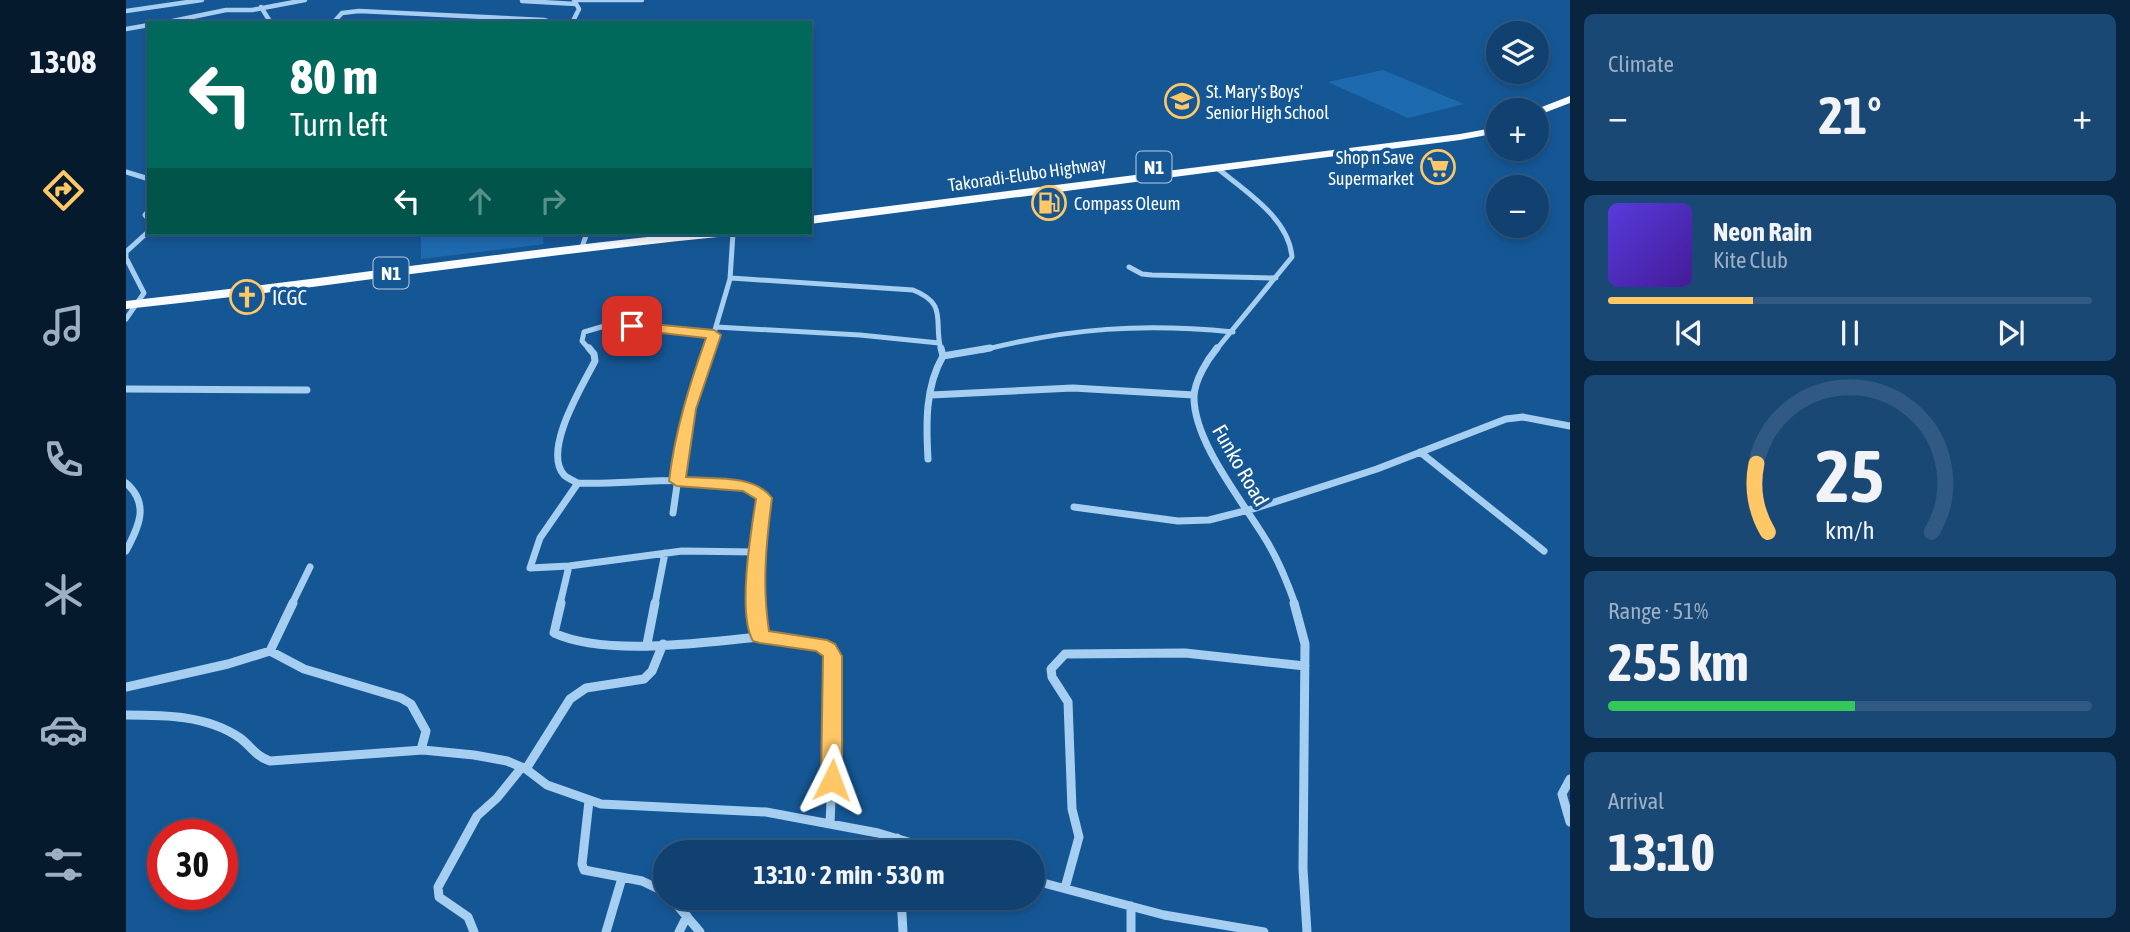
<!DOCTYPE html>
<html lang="en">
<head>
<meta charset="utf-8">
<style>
	:root { --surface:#104170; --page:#194875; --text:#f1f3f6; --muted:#9cafc3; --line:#305a83; --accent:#ffc766 }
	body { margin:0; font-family:"Asap Condensed",sans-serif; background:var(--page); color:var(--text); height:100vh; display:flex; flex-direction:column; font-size:26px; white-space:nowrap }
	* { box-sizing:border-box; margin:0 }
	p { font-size:23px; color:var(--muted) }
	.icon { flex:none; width:38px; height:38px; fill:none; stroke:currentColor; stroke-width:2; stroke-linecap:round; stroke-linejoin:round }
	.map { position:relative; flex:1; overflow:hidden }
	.panel { display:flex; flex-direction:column; gap:14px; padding:14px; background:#09243e; width:560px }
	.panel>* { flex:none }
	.banner { position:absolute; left:21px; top:21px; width:665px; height:214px; border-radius:0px; box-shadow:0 4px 10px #0003,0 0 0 2px var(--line); background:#00695c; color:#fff; overflow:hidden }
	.fabs { position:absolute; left:1360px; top:21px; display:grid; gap:14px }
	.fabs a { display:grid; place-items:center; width:63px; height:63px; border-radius:50%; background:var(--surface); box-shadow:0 4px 10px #0003,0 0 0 2px var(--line); font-size:35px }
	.speed { position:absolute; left:21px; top:819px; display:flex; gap:14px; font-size:35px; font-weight:700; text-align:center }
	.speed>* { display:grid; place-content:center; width:91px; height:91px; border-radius:50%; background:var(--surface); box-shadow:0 4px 10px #0003,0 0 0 2px var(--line); line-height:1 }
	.speed .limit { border:10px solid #d22; background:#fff; color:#111 }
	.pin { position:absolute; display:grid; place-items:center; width:60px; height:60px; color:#fff; margin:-30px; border-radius:14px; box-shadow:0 4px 10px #0006 }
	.me { position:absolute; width:77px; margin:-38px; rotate:3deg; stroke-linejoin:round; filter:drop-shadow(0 0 5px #0008) }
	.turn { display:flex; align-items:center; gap:24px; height:147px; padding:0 28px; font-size:32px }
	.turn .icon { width:91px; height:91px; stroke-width:2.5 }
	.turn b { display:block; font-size:49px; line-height:60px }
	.lanes { display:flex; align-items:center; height:66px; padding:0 28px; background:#0003; justify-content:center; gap:35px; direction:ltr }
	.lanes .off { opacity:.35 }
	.big { font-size:52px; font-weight:700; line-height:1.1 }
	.panel .widget { flex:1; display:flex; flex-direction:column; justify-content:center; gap:10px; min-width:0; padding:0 24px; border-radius:10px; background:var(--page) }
	.panel .dial { align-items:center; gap:0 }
	.dial svg { height:182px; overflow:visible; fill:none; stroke:var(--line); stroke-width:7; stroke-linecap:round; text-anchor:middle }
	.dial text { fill:var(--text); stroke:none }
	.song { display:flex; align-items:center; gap:21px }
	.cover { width:84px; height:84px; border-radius:10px; background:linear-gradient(135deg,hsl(250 70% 55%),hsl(260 70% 35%)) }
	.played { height:7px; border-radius:4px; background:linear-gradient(90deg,var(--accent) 30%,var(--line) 30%) }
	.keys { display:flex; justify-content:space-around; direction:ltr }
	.heat { display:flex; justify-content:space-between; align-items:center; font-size:38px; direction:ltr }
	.charge { height:10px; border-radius:5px; background:linear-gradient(90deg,#34c759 51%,var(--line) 0) }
	.trip { position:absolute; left:527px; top:840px; width:392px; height:70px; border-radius:35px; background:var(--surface); box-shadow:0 4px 10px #0003,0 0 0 2px var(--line); font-weight:700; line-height:70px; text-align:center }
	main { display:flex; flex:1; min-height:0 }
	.tabs { display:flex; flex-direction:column; width:126px; justify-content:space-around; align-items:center; background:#061a2d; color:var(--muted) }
	.tabs .icon { width:49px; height:49px }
	.tabs .active { color:var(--accent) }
	.tabs b { font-size:32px; color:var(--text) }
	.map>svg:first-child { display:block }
	.green { fill:#1e6aaf }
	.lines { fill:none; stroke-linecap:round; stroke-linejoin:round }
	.minor-far3 { stroke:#a6cef1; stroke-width:4.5 }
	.minor-far2 { stroke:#a6cef1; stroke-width:5 }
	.minor-far1 { stroke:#a6cef1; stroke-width:7 }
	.minor { stroke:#a6cef1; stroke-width:9 }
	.trunk { fill:#f8fbff; fill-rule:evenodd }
	.route { fill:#ffc766; stroke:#a68142; stroke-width:2 }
	.labels { text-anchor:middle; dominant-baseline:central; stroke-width:7; stroke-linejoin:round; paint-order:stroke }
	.far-poi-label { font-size:18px; fill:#fff; stroke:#155795; text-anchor:start }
	.far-street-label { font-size:18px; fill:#fff; stroke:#155795 }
	.shield { fill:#155795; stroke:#b9cddf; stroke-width:2 }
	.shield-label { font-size:19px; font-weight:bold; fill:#fff }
	.poi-label { font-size:21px; fill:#fff; stroke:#155795; text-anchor:start }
	.street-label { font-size:21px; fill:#fff; stroke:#155795 }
</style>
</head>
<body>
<main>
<nav class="tabs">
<b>13:08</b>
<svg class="icon active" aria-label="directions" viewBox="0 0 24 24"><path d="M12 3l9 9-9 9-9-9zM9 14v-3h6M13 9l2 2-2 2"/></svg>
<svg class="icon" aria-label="music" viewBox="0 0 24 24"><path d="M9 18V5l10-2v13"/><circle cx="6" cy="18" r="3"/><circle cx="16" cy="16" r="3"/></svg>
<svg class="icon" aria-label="phone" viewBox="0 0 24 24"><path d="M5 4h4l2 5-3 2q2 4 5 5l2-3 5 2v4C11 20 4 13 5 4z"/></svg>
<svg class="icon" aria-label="climate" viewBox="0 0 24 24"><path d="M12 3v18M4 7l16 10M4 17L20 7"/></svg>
<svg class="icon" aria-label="car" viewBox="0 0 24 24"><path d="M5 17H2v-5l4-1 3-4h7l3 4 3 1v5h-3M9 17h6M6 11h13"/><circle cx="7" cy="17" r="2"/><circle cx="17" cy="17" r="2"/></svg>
<svg class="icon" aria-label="filters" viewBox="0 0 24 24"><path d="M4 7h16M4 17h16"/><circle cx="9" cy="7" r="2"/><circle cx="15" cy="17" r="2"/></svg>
</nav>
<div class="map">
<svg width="1444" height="932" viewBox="0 0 1444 932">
	<rect width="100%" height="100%" fill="#155795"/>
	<!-- green -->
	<path class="green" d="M 1257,70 L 1338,104 L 1282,118 L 1202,82 Z
		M 295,233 L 416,233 L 418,244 L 295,259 Z"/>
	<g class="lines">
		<!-- minor-far3 -->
		<path class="minor-far3" d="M 396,1 L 450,4
			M 135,7 L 145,23
			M 0,11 L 76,0
			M 37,23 L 100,10 L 126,10 L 179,0
			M 207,23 L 216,13 L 233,11 L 418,20 L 428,23
			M 446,23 L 453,9 L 448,0 L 516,0
			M 0,29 L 23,25"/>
		<!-- minor-far2 -->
		<path class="minor-far2" d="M 0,172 L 23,179
			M 23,210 L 19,215 L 23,220
			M 456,247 L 461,233
			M 1003,267 L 1016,274 L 1026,275 L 1150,278
			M 605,278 L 787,290 C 823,304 807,322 815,350
			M 0,319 L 18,293 L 0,258 L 0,252 L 23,231
			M 590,327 L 734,335 L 813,343
			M 464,350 L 456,341 L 458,332 L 482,325 L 496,325 L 588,335
			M 583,350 L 604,279 L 607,233
			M 857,350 C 945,328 1016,323 1107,332
			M 1090,350 L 1166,257 C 1163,218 1119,191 1091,168"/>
		<!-- minor-far1 -->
		<path class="minor-far1" d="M 463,348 L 468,354 L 469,361 C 457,385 416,450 438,475 C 441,478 448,481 452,483 C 506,486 592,468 638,498 L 631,567 L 631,604
			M 1091,348 C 1081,360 1069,380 1068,396 C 1067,443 1120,505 1143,545 C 1154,564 1162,584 1169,604
			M 817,356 L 864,348
			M 0,389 L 181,390
			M 805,395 L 947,388 L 1068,395
			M 1294,452 L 1418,551
			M 802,459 C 800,424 799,387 817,356 L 815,348
			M 0,483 C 24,504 13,526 0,551
			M 452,483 L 414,538 L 404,568 L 443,566 L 556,551 L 631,552
			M 948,507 L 1052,521 L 1083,520 L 1130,508 L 1251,469 L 1380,419 L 1397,417 L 1444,426
			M 547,513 L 560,423 L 584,348
			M 166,604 L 184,567
			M 434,604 L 443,566
			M 529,604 L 539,553"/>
		<!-- minor -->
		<path class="minor" d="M 435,603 L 428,633 C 480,657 577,642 634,637
			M 630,603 L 634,637 L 694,645 L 703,649 L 706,656 L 708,728 L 704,824
			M 1168,603 L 1179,644 L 1177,869 L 1181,932
			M 521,644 L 529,603
			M 144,651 L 167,603
			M 0,687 L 102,664 L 144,651 L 178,669 L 275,698 L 285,704 L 300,731 L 295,750
			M 0,715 C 38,715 81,715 114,738 C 125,746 129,756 144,761 L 297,750 L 348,755 L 381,761 L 400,769 L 421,785 L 475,804 L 640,812 L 752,833 L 816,852
			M 400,769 L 444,699 L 460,688 L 518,679 L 526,671 L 537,644
			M 1444,779 L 1436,794 L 1444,822
			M 463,801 L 456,864 L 458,870 L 516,881 L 539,892
			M 771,838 L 772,852
			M 906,880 L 1038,915 L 1138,932
			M 939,888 L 953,837 L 946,809 L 942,702 L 926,677 L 925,669 L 939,654 L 1059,653 L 1179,666
			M 545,898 L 574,932
			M 775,898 L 777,932
			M 1005,906 L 1005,932
			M 348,932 L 342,917 L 313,897 L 312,887 L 351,816 L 371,798 L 396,767
			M 480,932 L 496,878
			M 553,932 L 561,916"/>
		<!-- trunk -->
		<path class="trunk" d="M 1444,96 L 1444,103 L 1410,116 L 1410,110 L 1408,110 Z
			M 1372,127 L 1372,133 L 1334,140 L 684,224 L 684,216 L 1334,134 Z
			M 559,233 L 598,233 L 592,237 C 394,257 198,288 0,309 L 0,301 C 187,281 372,252 559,233 Z"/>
	</g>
	<!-- route -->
	<path class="route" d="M 506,322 L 588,330 L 595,335 L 570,409 L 560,477 C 587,479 628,474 646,498 C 640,543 636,586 643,631 L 701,640 L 709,644 L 716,656 L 716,780 L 713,786 L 706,788 L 698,786 L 695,780 L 697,656 L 690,651 L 634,643 L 627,641 C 611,614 625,531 630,499 L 617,491 L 551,486 L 543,481 C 549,431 563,386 580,338 L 501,329 L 501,323 Z"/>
	<!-- icons -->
	<defs>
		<g id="school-ring" transform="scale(1.75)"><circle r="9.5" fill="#155795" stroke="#ffc766" stroke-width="1.5"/><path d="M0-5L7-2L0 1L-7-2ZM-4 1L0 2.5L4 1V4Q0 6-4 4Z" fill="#ffc766"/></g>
		<g id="supermarket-ring" transform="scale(1.75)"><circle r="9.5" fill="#155795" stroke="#ffc766" stroke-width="1.5"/><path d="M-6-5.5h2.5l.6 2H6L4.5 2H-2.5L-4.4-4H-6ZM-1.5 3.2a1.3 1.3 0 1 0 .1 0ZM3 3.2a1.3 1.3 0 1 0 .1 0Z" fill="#ffc766"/></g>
		<g id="fuel-ring" transform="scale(1.75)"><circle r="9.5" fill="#155795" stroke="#ffc766" stroke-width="1.5"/><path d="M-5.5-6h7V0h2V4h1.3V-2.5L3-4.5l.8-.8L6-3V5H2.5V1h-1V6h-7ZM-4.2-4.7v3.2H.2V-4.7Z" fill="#ffc766"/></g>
		<g id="church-ring" transform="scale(1.75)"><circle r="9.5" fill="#155795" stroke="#ffc766" stroke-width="1.5"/><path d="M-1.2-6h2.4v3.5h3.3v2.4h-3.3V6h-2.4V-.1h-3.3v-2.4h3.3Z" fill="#ffc766"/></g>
	</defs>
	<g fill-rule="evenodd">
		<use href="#school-ring" x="1056" y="101"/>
		<use href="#supermarket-ring" x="1312" y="167"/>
		<use href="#fuel-ring" x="923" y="203"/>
		<use href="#church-ring" x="121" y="297"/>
	</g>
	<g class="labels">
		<!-- far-poi labels -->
		<g class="far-poi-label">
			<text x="1080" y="91">St. Mary's Boys'<tspan x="1080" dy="21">Senior High School</tspan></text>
			<text x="1288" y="157" text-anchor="end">Shop n Save<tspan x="1288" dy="21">Supermarket</tspan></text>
			<text x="948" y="203">Compass Oleum</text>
		</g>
		<!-- far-street labels -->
		<g class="far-street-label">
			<text transform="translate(901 174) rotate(-8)">Takoradi-Elubo Highway</text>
		</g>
		<!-- shield labels -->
		<g class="shield">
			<rect x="1010.5" y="151.5" width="35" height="31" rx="5"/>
			<rect x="247.5" y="257.5" width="35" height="31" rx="5"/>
		</g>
		<g class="shield-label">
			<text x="1028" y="167">N1</text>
			<text x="265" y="273">N1</text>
		</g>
		<!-- poi labels -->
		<g class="poi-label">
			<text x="146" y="297">ICGC</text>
		</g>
		<!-- street labels -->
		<g class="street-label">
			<text transform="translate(1115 465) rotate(60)">Funko Road</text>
		</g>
	</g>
</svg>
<div class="fabs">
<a><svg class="icon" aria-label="layers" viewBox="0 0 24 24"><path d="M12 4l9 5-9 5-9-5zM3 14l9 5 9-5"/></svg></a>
<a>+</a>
<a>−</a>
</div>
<div class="speed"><div class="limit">30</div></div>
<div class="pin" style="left:506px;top:326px;background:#d93025"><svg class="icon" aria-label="arrive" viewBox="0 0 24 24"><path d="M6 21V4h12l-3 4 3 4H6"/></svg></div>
<svg class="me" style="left:706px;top:780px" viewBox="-20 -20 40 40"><path d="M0-17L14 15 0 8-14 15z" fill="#ffc766" stroke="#fff" stroke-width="4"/></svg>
<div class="trip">13:10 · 2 min · 530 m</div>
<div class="banner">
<div class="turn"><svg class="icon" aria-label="left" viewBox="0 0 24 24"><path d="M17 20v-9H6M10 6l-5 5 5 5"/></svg><div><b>80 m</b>Turn left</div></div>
<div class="lanes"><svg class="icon" aria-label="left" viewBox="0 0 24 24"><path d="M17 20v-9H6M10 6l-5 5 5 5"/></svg><svg class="icon off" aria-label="ahead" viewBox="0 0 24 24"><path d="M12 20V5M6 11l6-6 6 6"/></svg><svg class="icon off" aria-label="right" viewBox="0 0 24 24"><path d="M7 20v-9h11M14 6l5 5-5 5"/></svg></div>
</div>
</div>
<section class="panel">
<div class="widget"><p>Climate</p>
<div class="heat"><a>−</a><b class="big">21°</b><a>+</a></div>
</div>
<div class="widget">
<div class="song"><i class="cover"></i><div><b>Neon Rain</b><p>Kite Club</p></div></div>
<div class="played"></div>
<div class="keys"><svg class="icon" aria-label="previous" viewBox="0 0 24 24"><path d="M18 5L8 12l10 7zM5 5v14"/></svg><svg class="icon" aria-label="pause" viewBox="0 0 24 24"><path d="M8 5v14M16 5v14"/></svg><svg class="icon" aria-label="next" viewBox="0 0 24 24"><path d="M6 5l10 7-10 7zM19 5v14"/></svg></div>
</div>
<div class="widget dial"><svg viewBox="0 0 100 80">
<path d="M14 69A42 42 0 1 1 86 69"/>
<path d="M14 69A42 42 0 0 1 9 39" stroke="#ffc766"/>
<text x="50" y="56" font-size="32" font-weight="700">25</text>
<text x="50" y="72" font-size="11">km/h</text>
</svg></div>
<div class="widget"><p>Range · 51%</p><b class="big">255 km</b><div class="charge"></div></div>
<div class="widget"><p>Arrival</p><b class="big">13:10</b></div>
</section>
</main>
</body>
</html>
